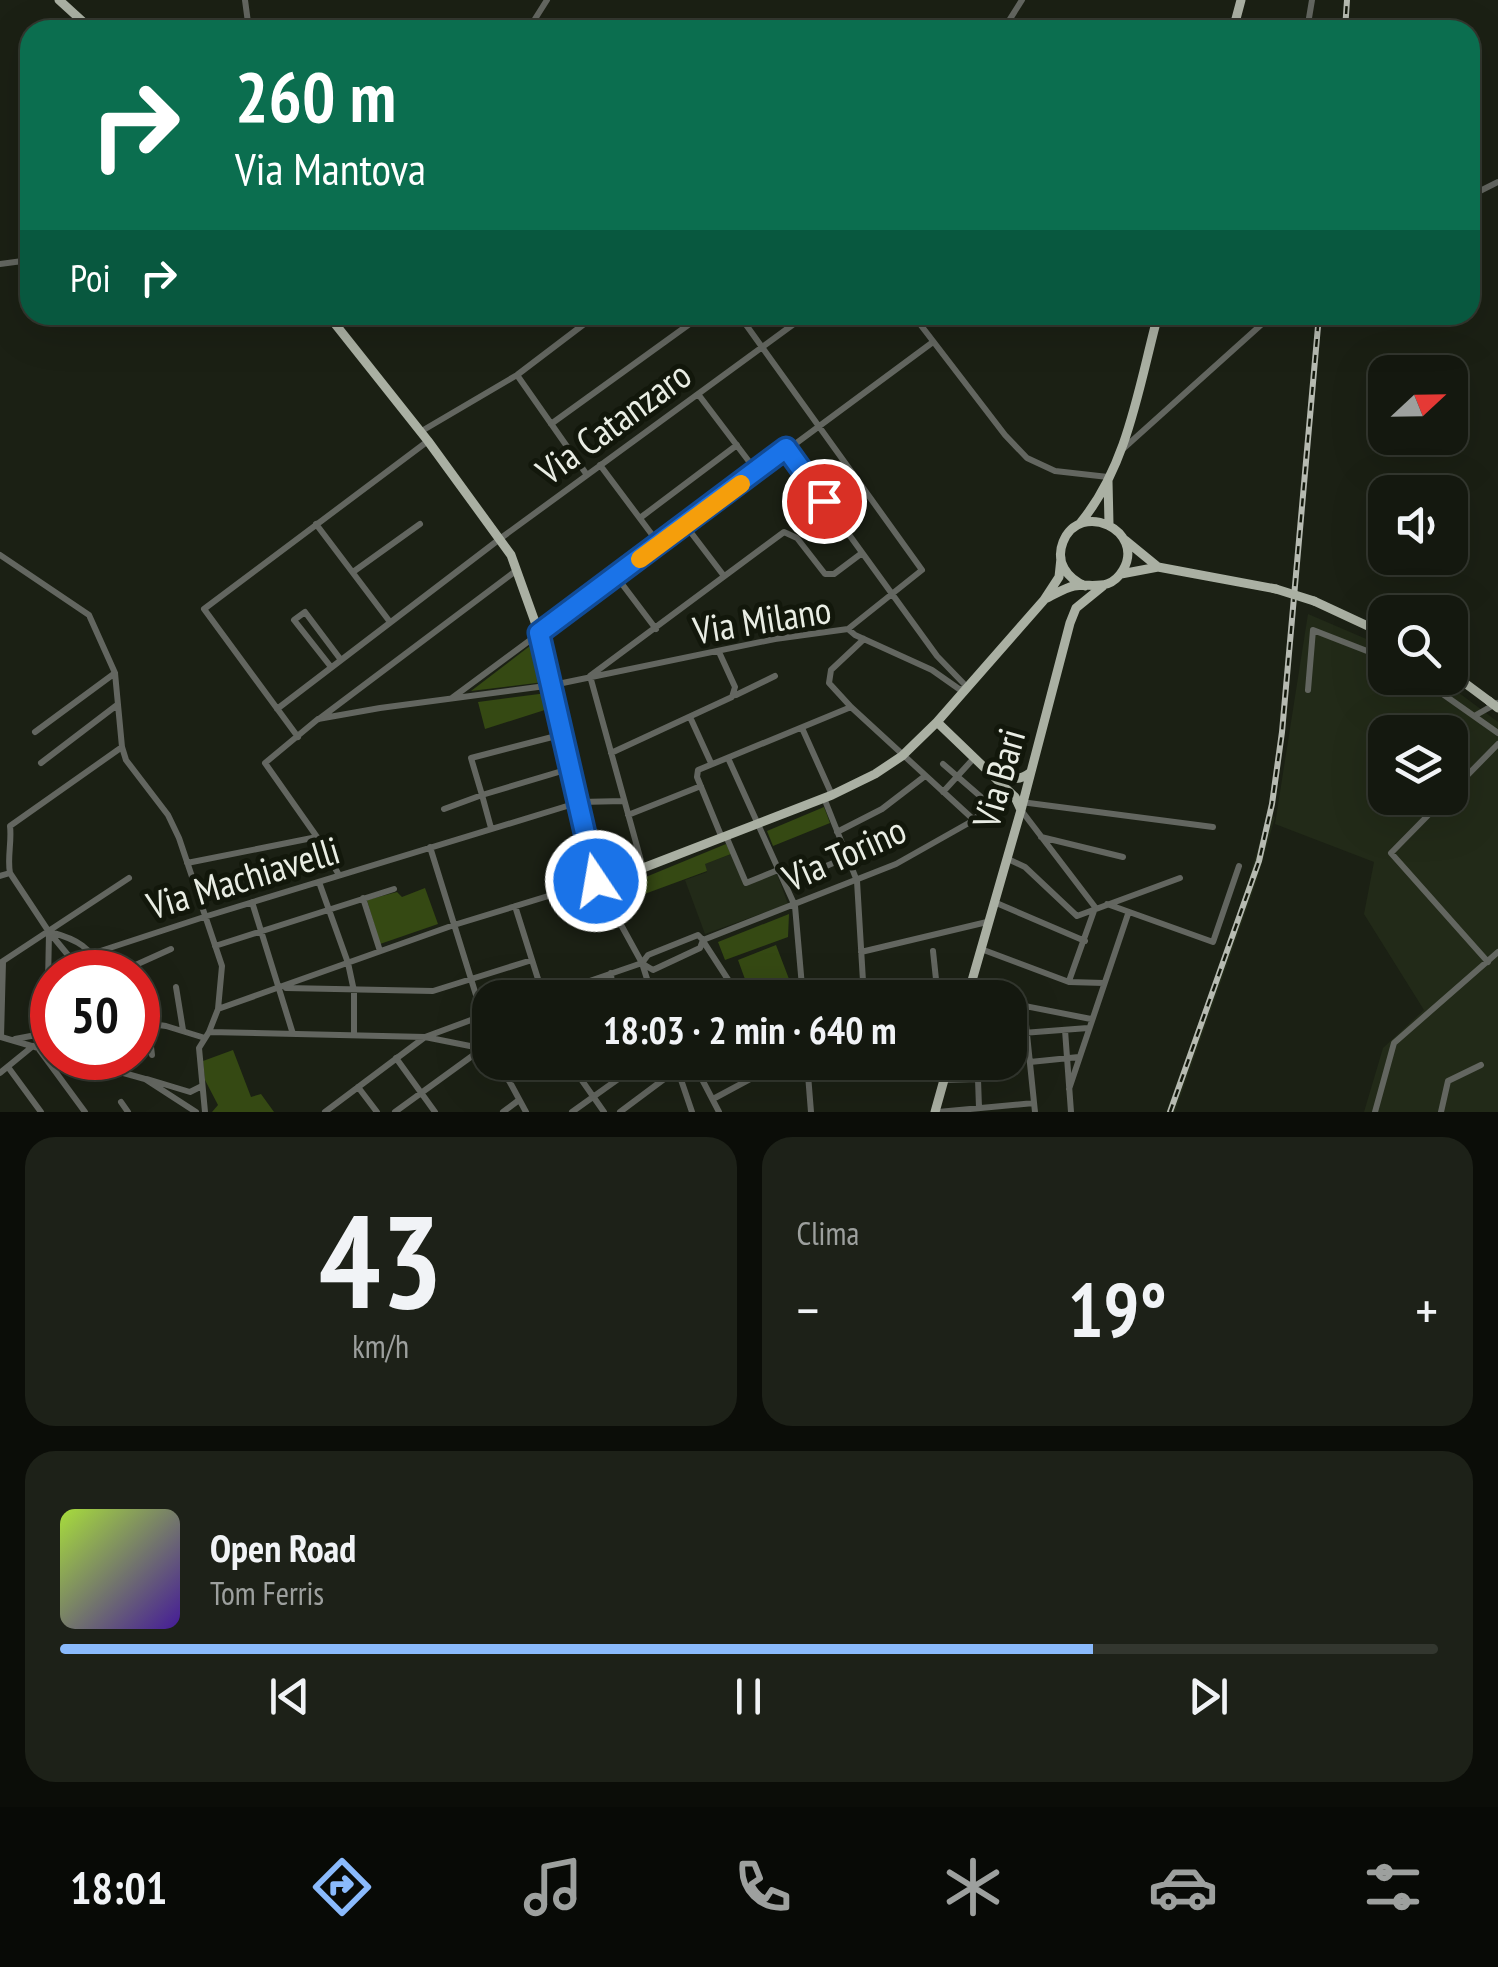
<!DOCTYPE html>
<html lang="it">
<head>
<meta charset="utf-8">
<style>
	:root { --surface:#14180f; --page:#1d2118; --text:#f1f3f6; --muted:#9da09e; --line:#33372f; --accent:#8abafc }
	body { margin:0; font-family:"PT Sans Narrow",sans-serif; background:var(--page); color:var(--text); height:100vh; display:flex; flex-direction:column; font-size:38px; white-space:nowrap }
	* { box-sizing:border-box; margin:0 }
	p { font-size:32px; color:var(--muted) }
	.icon { flex:none; width:55px; height:55px; fill:none; stroke:currentColor; stroke-width:2; stroke-linecap:round; stroke-linejoin:round }
	.map { position:relative; height:1112px; overflow:hidden }
	.drawer { display:flex; flex-direction:column; gap:25px; padding:25px; background:#0b0d08; flex:1 }
	.drawer>* { flex:none }
	.top-card { position:absolute; left:20px; top:20px; width:1460px; height:305px; border-radius:30px; box-shadow:0 10px 40px #0002,0 0 0 2px var(--line); background:#0b6e4f; color:#fff; overflow:hidden }
	.needle { width:65px; rotate:68deg }
	.fabs { position:absolute; left:1368px; top:355px; display:grid; gap:20px }
	.fabs a { display:grid; place-items:center; width:100px; height:100px; border-radius:20px; background:var(--surface); box-shadow:0 10px 40px #0002,0 0 0 2px var(--line); font-size:50px }
	.speed { position:absolute; left:30px; top:950px; display:flex; gap:20px; font-size:50px; font-weight:700; text-align:center }
	.speed>* { display:grid; place-content:center; width:130px; height:130px; border-radius:50%; background:var(--surface); box-shadow:0 10px 40px #0002,0 0 0 2px var(--line); line-height:1 }
	.speed .limit { border:15px solid #d22; background:#fff; color:#111 }
	.pin { position:absolute; display:grid; place-items:center; width:85px; height:85px; color:#fff; margin:-42px; border:5px solid #fff; border-radius:50%; box-shadow:0 2px 10px #0007 }
	.me { position:absolute; width:110px; margin:-55px; rotate:348deg; stroke-linejoin:round; filter:drop-shadow(0 0 8px #0008) }
	.turn { display:flex; align-items:center; gap:35px; height:210px; padding:0 50px; font-size:45px }
	.turn .icon { width:130px; height:130px; stroke-width:2.5 }
	.turn b { display:block; font-size:70px; line-height:85px }
	.then { display:flex; align-items:center; height:95px; padding:0 50px; background:#0003; gap:20px; font-size:38px }
	.big { font-size:75px; font-weight:700; line-height:1.1 }
	.drawer .widget { flex:1; display:flex; flex-direction:column; justify-content:center; gap:15px; min-width:0; padding:0 35px; border-radius:30px; background:var(--page) }
	.drawer .dial { align-items:center; gap:0 }
	.dial b { font-size:130px; line-height:1 }
	.song { display:flex; align-items:center; gap:30px }
	.cover { width:120px; height:120px; border-radius:15px; background:linear-gradient(135deg,hsl(80 70% 55%),hsl(260 70% 35%)) }
	.played { height:10px; border-radius:5px; background:linear-gradient(90deg,var(--accent) 75%,var(--line) 75%) }
	.keys { display:flex; justify-content:space-around; direction:ltr }
	.heat { display:flex; justify-content:space-between; align-items:center; font-size:55px; direction:ltr }
	.drawer .tiles { flex:1; display:grid; gap:25px; grid-template-columns:1fr 1fr }
	.widget:last-child { grid-column:span 2 }
	.trip { position:absolute; left:472px; top:980px; width:555px; height:100px; border-radius:30px; background:var(--surface); box-shadow:0 10px 40px #0002,0 0 0 2px var(--line); font-weight:700; line-height:100px; text-align:center }
	.dock { display:flex; height:160px; justify-content:space-around; align-items:center; background:#080a06; color:var(--muted) }
	.dock .icon { width:70px; height:70px }
	.dock .selected { color:var(--accent) }
	.dock b { font-size:45px; color:var(--text) }
	.map>svg:first-child { display:block }
	.built { fill:#222a18; fill-rule:evenodd }
	.green { fill:#354913 }
	.lines { fill:none; stroke-linecap:round; stroke-linejoin:round }
	.minor { stroke:#636660; stroke-width:6 }
	.major { stroke:#aab0a3; stroke-width:9 }
	.rail-casing { stroke:#b6bab1; stroke-width:6 }
	.rail { stroke:#12170b; stroke-width:2.5; stroke-dasharray:8; stroke-linecap:butt }
	.major-bridge { stroke:#aab0a3; stroke-width:9 }
	.route-casing { stroke:#114b97; stroke-width:25 }
	.route { stroke:#1a73e8; stroke-width:18 }
	.slow { stroke:#f59e0b; stroke-width:18 }
	.labels { text-anchor:middle; dominant-baseline:central; stroke-width:10; stroke-linejoin:round; paint-order:stroke }
	.street-label { font-size:38px; fill:#e9ede4; stroke:#12170b }
</style>
</head>
<body>
<div class="map">
<svg width="1498" height="1112" viewBox="0 0 1498 1112">
	<rect width="100%" height="100%" fill="#1b2014"/>
	<!-- built -->
	<path class="built" d="M 1308,614 L 1385,647 L 1385,678 L 1439,678 L 1498,722 L 1498,1112 L 1364,1112 L 1383,1048 L 1424,1010 L 1364,914 L 1374,862 L 1275,824 ZM 1385,732 L 1450,732 L 1450,798 L 1385,798 Z
		M 1268,814 L 1275,817 L 1257,880 L 1175,1112 L 1166,1112 L 1241,906 Z
		M 732,854 L 744,886 L 777,874 L 788,904 L 705,934 L 685,880 L 707,872 L 704,864 Z"/>
	<!-- green -->
	<path class="green" d="M 535,642 L 544,682 L 471,691 Z
		M 547,693 L 551,708 L 485,729 L 478,702 Z
		M 824,807 L 830,823 L 773,846 L 767,831 Z
		M 726,844 L 731,854 L 705,864 L 707,871 L 631,899 L 625,909 L 626,922 L 614,901 L 619,888 Z
		M 425,888 L 438,924 L 380,944 L 367,900 L 397,892 L 402,897 Z
		M 789,914 L 788,937 L 725,960 L 718,942 Z
		M 776,945 L 789,979 L 794,978 L 794,996 L 746,997 L 750,993 L 738,960 Z
		M 233,1050 L 251,1097 L 261,1094 L 274,1112 L 212,1112 L 218,1105 L 205,1080 L 203,1061 Z"/>
	<g class="lines">
		<!-- minor -->
		<path class="minor" d="M 245,0 L 249,30
			M 528,30 L 547,0
			M 1003,30 L 1022,0
			M 1307,30 L 1312,0
			M 1470,196 L 1498,182
			M 0,264 L 30,260
			M 739,315 L 922,570 L 848,629
			M 913,315 L 1005,435 L 1027,458 L 1055,471 L 1108,477
			M 517,375 L 587,475
			M 698,394 L 757,472
			M 551,424 L 702,315
			M 420,432 L 517,375 L 596,315
			M 1124,448 L 1272,315
			M 787,449 L 937,656 L 967,687
			M 600,465 L 659,544
			M 640,518 L 737,445
			M 316,524 L 390,622
			M 686,526 L 724,576
			M 0,555 L 89,615 L 115,673 L 122,747 L 126,760 L 168,815 L 179,838 L 222,966 L 218,1009 L 209,1032 L 199,1048 L 205,1112
			M 353,572 L 420,524
			M 616,576 L 656,629
			M 864,639 L 831,670 L 829,683 L 851,707 L 974,820
			M 331,667 L 294,620 L 305,612 L 341,660
			M 1420,678 L 1498,733
			M 1308,690 L 1313,630 L 1385,658
			M 736,695 L 775,676
			M 452,698 L 933,342
			M 277,709 L 501,538 L 806,315
			M 1476,715 L 1497,703
			M 690,717 L 711,763
			M 319,719 L 517,570
			M 802,728 L 832,795
			M 35,732 L 115,673
			M 564,734 L 471,758 L 482,795 L 572,768
			M 298,737 L 204,609 L 428,441
			M 611,753 L 732,697 L 735,687 L 719,652
			M 728,758 L 795,906 L 803,998
			M 41,763 L 117,705
			M 943,764 L 988,803
			M 943,792 L 974,758
			M 1450,793 L 1498,744
			M 824,798 L 857,881 L 864,998
			M 1445,798 L 1391,853 L 1488,962
			M 1021,802 L 1213,827
			M 444,809 L 482,795 L 491,828
			M 1021,810 L 1095,907
			M 628,815 L 701,786
			M 837,832 L 882,809 L 925,776
			M 726,836 L 746,883 L 778,870
			M 1041,837 L 1123,857
			M 722,838 L 697,777 L 698,770 L 851,707
			M 430,847 L 490,1040
			M 1008,859 L 1025,867 L 1077,916 L 1180,878
			M 187,863 L 317,837
			M 643,868 L 590,676 L 784,532 L 797,538 L 825,574 L 834,574 L 862,553
			M 10,873 C 7,858 12,842 10,826 L 122,747
			M 339,875 L 317,837 L 265,763 L 318,719 L 380,708 L 553,685 L 775,639 L 848,629 L 855,635 L 932,670 L 959,689 L 964,689
			M 0,876 L 10,873 L 49,932 L 82,972
			M 319,882 L 348,963 L 354,991 L 354,1035
			M 785,884 L 847,857
			M 363,898 L 380,951
			M 252,902 L 293,1034
			M 994,902 L 1085,941
			M 1107,904 L 1213,942 L 1239,866
			M 515,906 L 544,998
			M 50,932 C 80,940 88,947 105,972
			M 703,941 L 740,998
			M 215,946 L 394,889
			M 981,949 L 1069,982 L 1104,983
			M 933,951 L 938,998
			M 861,952 L 987,922
			M 73,960 L 204,917 L 580,802 L 624,801
			M 0,963 L 129,878
			M 643,964 L 653,970 L 700,948 L 703,940
			M 120,972 L 171,949
			M 611,973 L 613,998
			M 1069,981 L 1095,908
			M 176,987 L 183,1030
			M 286,988 L 433,991 L 532,960
			M 540,998 L 642,963 L 648,955 L 698,935 L 703,940 L 896,864 L 974,820 L 1010,780
			M 727,998 L 739,995
			M 940,998 L 976,998
			M 1010,1003 L 1091,1019
			M 1024,1005 L 1035,1112
			M 218,1009 L 454,925 L 597,881 L 642,963 L 653,998
			M 138,1022 L 166,1026 L 205,1038
			M 148,1022 L 152,1055
			M 1065,1030 L 1071,1112
			M 47,1032 L 49,933
			M 209,1032 L 425,1037 L 490,1050
			M 1010,1034 L 1088,1028
			M 1,1037 L 3,962
			M 1,1037 L 52,1052
			M 15,1039 L 52,1032
			M 38,1048 L 85,1112
			M 70,1058 L 145,1079 L 196,1112
			M 396,1058 L 435,1112
			M 499,1062 L 526,1112
			M 569,1062 L 604,1112
			M 675,1062 L 692,1112
			M 693,1062 L 719,1112
			M 807,1062 L 811,1112
			M 1030,1062 L 1079,1057
			M 8,1067 L 41,1112
			M 0,1073 L 33,1046
			M 808,1077 L 947,1070
			M 147,1079 L 190,1092 L 202,1086
			M 944,1080 L 978,1079 L 979,1108
			M 509,1081 L 549,1062
			M 358,1087 L 377,1112
			M 1069,1089 L 1128,914
			M 713,1099 L 782,1062
			M 121,1102 L 128,1112
			M 325,1112 L 425,1037 L 490,1013
			M 395,1112 L 479,1051
			M 503,1112 L 519,1100
			M 572,1112 L 642,1062
			M 620,1112 L 687,1062
			M 938,1112 L 1034,1103
			M 1375,1112 L 1394,1043 L 1498,952
			M 1441,1112 L 1448,1081 L 1481,1065"/>
		<!-- major -->
		<path class="major" d="M 59,0 L 92,30
			M 1233,30 L 1241,0
			M 328,315 L 428,441 L 511,555 L 539,633 L 553,685 L 597,881
			M 1108,481 L 1109,524
			M 1081,522 C 1128,465 1139,385 1158,315
			M 1125,540 L 1158,567
			M 1121,574 L 1158,567 L 1276,589
			M 1045,599 C 1054,595 1064,588 1074,586 C 1093,583 1110,592 1123,570 C 1146,531 1080,499 1063,542 C 1055,562 1067,578 1085,586
			M 1314,601 L 1385,634
			M 1450,672 L 1489,701
			M 937,722 L 1015,797 L 1021,810
			M 991,771 C 1008,777 1016,784 1031,772
			M 597,881 L 643,868 L 832,795 L 875,774 L 902,756 L 937,722 L 1044,600 L 1059,577 L 1061,558
			M 597,881 L 611,885 L 627,878
			M 967,998 L 1021,810 L 1070,623 L 1076,608 L 1103,586
			M 935,1112 L 949,1062"/>
		<!-- rail casing -->
		<g class="rail-casing">
			<path id="rail" d="M 1345,30 L 1347,0
				M 1170,1112 L 1259,861 L 1272,804 L 1282,732 L 1319,315"/>
		</g>
		<!-- rail -->
		<use href="#rail" class="rail"/>
		<!-- major-bridge -->
		<path class="major-bridge" d="M 1276,589 L 1314,601
			M 1489,701 L 1498,708"/>
	</g>
	<g class="lines">
		<!-- route casing -->
		<g class="route-casing">
			<path id="route" d="M 596,881 L 539,633 L 786,448 L 824,501"/>
		</g>
		<!-- route -->
		<use href="#route" class="route"/>
		<!-- slow -->
		<path class="slow" d="M 640,559 L 741,484"/>
	</g>
	<g class="labels">
		<!-- street labels -->
		<g class="street-label">
			<text transform="translate(613 422) rotate(-36)">Via Catanzaro</text>
			<text transform="translate(762 619) rotate(-9)">Via Milano</text>
			<text transform="translate(998 778) rotate(-74)">Via Bari</text>
			<text transform="translate(844 853) rotate(-24)">Via Torino</text>
			<text transform="translate(243 877) rotate(-17)">Via Machiavelli</text>
		</g>
	</g>
</svg>
<div class="fabs">
<a><svg class="needle" viewBox="-14 -14 28 28"><path d="M0-13l5 13h-10z" fill="#e53935"/><path d="M0 13l5-13h-10z" fill="#9da09e"/></svg></a>
<a><svg class="icon" aria-label="sound" viewBox="0 0 24 24"><path d="M4 9h4l5-4v14l-5-4H4zM17 9q2 3 0 6"/></svg></a>
<a><svg class="icon" aria-label="search" viewBox="0 0 24 24"><circle cx="10" cy="10" r="6"/><path d="M15 15l6 6"/></svg></a>
<a><svg class="icon" aria-label="layers" viewBox="0 0 24 24"><path d="M12 4l9 5-9 5-9-5zM3 14l9 5 9-5"/></svg></a>
</div>
<div class="speed"><div class="limit">50</div></div>
<div class="pin" style="left:824px;top:501px;background:#d93025"><svg class="icon" aria-label="arrive" viewBox="0 0 24 24"><path d="M6 21V4h12l-3 4 3 4H6"/></svg></div>
<svg class="me" style="left:596px;top:881px" viewBox="-20 -20 40 40"><circle r="17" fill="#1a73e8" stroke="#fff" stroke-width="3"/><path d="M0-11L8 9 0 5-8 9z" fill="#fff"/></svg>
<div class="trip">18:03 · 2 min · 640 m</div>
<div class="top-card">
<div class="turn"><svg class="icon" aria-label="right" viewBox="0 0 24 24"><path d="M7 20v-9h11M14 6l5 5-5 5"/></svg><div><b>260 m</b>Via Mantova</div></div>
<div class="then">Poi<svg class="icon" aria-label="right" viewBox="0 0 24 24"><path d="M7 20v-9h11M14 6l5 5-5 5"/></svg></div>
</div>
</div>
<section class="drawer">
<div class="tiles">
<div class="widget dial"><b>43</b><p>km/h</p></div>
<div class="widget"><p>Clima</p>
<div class="heat"><a>−</a><b class="big">19°</b><a>+</a></div>
</div>
<div class="widget">
<div class="song"><i class="cover"></i><div><b>Open Road</b><p>Tom Ferris</p></div></div>
<div class="played"></div>
<div class="keys"><svg class="icon" aria-label="previous" viewBox="0 0 24 24"><path d="M18 5L8 12l10 7zM5 5v14"/></svg><svg class="icon" aria-label="pause" viewBox="0 0 24 24"><path d="M8 5v14M16 5v14"/></svg><svg class="icon" aria-label="next" viewBox="0 0 24 24"><path d="M6 5l10 7-10 7zM19 5v14"/></svg></div>
</div>
</div>
</section>
<nav class="dock">
<b>18:01</b>
<svg class="icon selected" aria-label="directions" viewBox="0 0 24 24"><path d="M12 3l9 9-9 9-9-9zM9 14v-3h6M13 9l2 2-2 2"/></svg>
<svg class="icon" aria-label="music" viewBox="0 0 24 24"><path d="M9 18V5l10-2v13"/><circle cx="6" cy="18" r="3"/><circle cx="16" cy="16" r="3"/></svg>
<svg class="icon" aria-label="phone" viewBox="0 0 24 24"><path d="M5 4h4l2 5-3 2q2 4 5 5l2-3 5 2v4C11 20 4 13 5 4z"/></svg>
<svg class="icon" aria-label="climate" viewBox="0 0 24 24"><path d="M12 3v18M4 7l16 10M4 17L20 7"/></svg>
<svg class="icon" aria-label="car" viewBox="0 0 24 24"><path d="M5 17H2v-5l4-1 3-4h7l3 4 3 1v5h-3M9 17h6M6 11h13"/><circle cx="7" cy="17" r="2"/><circle cx="17" cy="17" r="2"/></svg>
<svg class="icon" aria-label="filters" viewBox="0 0 24 24"><path d="M4 7h16M4 17h16"/><circle cx="9" cy="7" r="2"/><circle cx="15" cy="17" r="2"/></svg>
</nav>
</body>
</html>
